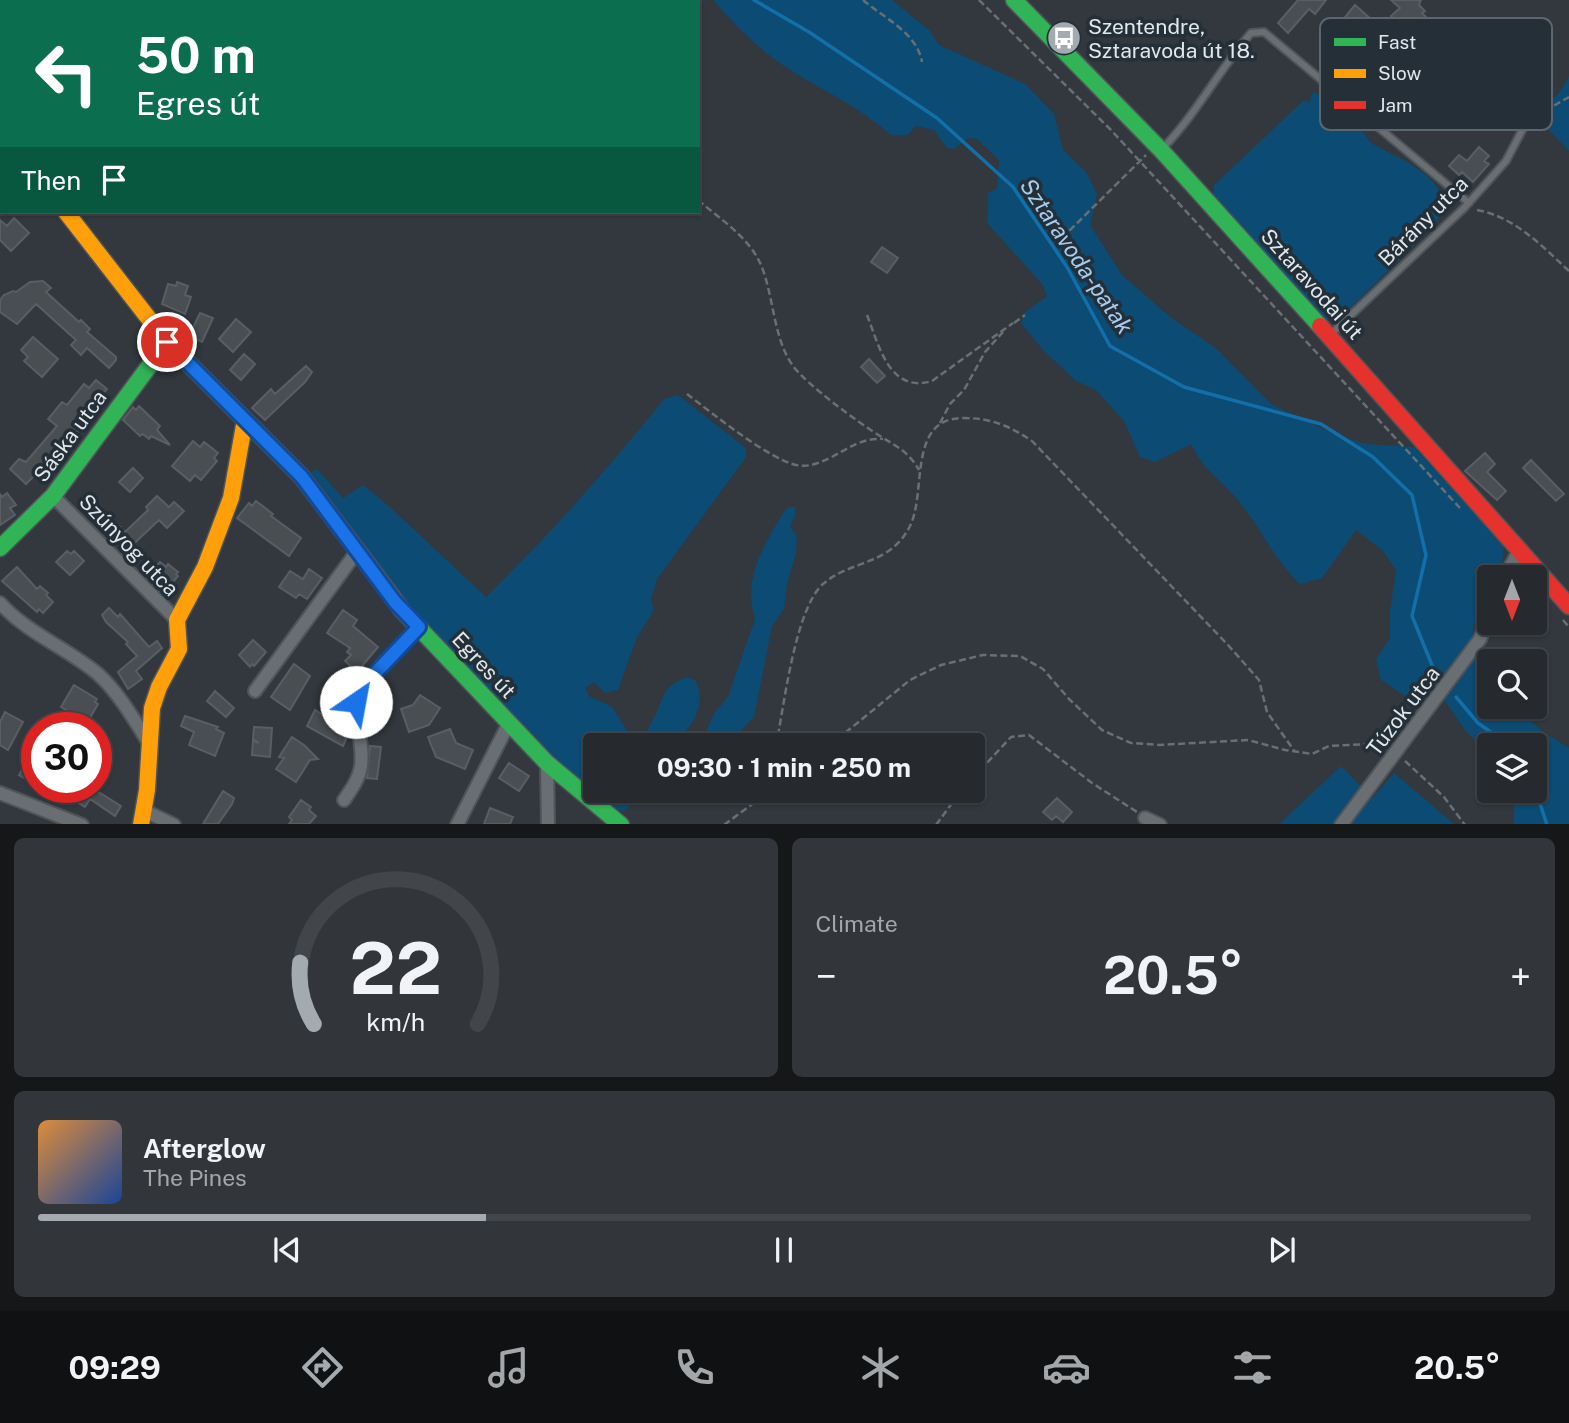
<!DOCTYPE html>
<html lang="en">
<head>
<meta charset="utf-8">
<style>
	:root { --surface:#262a2e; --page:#32363a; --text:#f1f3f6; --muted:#a4a7aa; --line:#42464a; --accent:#a3aab0 }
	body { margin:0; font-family:"Public Sans",sans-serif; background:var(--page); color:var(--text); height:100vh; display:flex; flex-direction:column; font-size:26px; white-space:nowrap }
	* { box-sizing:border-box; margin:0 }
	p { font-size:23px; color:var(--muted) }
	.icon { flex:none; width:38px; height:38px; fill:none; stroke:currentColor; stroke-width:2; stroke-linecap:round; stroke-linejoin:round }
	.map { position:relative; height:824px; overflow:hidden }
	.panel { display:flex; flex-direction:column; gap:14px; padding:14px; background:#151719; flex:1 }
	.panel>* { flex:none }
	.guide { position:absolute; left:0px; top:0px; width:700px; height:214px; box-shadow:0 2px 5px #0004,0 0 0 2px var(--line); background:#0b6e4f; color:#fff; overflow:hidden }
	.needle { width:46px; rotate:180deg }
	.buttons { position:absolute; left:1477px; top:565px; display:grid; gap:14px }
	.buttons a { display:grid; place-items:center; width:70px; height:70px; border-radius:7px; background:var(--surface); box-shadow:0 2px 5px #0004,0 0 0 2px var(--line); font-size:35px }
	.speed { position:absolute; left:21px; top:712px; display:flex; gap:14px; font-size:35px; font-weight:700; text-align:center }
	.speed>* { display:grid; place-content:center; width:91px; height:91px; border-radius:50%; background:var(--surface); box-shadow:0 2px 5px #0004,0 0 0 2px var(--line); line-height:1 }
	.speed .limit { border:10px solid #d22; background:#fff; color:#111 }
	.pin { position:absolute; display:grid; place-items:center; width:60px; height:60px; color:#fff; margin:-30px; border:4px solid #fff; border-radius:50%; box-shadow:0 2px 7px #0007 }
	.me { position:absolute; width:77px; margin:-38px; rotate:33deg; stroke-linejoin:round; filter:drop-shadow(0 0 5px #0008) }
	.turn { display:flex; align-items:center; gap:24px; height:147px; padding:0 21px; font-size:32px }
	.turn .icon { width:91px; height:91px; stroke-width:2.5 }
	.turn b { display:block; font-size:49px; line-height:60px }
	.then { display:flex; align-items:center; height:66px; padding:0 21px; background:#0003; gap:14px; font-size:26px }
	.big { font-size:52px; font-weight:700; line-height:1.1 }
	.panel .tile { flex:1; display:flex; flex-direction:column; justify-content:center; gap:10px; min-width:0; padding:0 24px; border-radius:10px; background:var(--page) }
	.panel .dial { align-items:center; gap:0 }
	.dial svg { height:182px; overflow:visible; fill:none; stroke:var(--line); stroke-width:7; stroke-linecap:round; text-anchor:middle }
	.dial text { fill:var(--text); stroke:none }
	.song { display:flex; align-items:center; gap:21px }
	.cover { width:84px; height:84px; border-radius:10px; background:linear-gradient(135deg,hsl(30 70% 55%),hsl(220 70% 35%)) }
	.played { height:7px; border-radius:4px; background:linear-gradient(90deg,var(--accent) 30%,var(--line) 30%) }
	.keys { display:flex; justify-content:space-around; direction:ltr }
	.heat { display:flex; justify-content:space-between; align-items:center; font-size:38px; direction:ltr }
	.panel .tiles { flex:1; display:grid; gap:14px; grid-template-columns:1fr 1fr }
	.tile:last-child { grid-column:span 2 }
	.trip { position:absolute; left:583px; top:733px; width:402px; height:70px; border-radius:7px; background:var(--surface); box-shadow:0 2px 5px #0004,0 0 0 2px var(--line); font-weight:700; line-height:70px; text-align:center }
	.dock { display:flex; height:112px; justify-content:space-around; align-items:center; background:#0f1112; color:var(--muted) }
	.dock .icon { width:49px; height:49px }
	.dock .on { color:var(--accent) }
	.dock b { font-size:32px; color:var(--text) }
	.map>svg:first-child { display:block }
	.green { fill:#0b4b74 }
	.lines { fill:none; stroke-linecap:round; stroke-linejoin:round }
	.stream { stroke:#136fa9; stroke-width:3.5 }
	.building { fill:#494e52; stroke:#585e63; stroke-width:2 }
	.lane-casing { stroke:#4f5459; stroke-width:10 }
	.street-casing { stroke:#4f5459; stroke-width:16 }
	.fast-casing { stroke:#4f5459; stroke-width:19 }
	.slow-casing { stroke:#4f5459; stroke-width:19 }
	.jam-casing { stroke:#4f5459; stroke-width:19 }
	.path { stroke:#6a6f73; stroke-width:2.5; stroke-dasharray:7 3.5; stroke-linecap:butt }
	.lane { stroke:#696e73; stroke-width:6 }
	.street { stroke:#696e73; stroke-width:12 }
	.fast { stroke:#30b455; stroke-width:16 }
	.slow { stroke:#ff9f0a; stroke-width:16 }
	.jam { stroke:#e5322d; stroke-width:16 }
	.route-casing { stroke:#114b97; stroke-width:18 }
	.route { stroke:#1a73e8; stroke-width:12 }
	.labels { text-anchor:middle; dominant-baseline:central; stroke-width:7; stroke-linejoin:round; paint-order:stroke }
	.poi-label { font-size:21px; fill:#e0e7ed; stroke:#242f38; text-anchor:start }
	.street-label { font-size:21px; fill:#e0e7ed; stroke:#242f38 }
	.water-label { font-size:23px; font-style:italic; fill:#a6cdef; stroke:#242f38 }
	.key { fill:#242f38; stroke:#5c666e; stroke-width:2 }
	.key-label { font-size:19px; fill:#e0e7ed }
</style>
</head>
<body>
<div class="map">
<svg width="1569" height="825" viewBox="0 0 1569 825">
	<rect width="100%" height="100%" fill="#32383e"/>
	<!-- green -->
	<path class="green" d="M 713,0 L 892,0 L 929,30 L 939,45 L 1025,84 L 1054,114 L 1063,150 L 1086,172 L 1097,194 L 1090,225 L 1122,275 L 1170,317 L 1217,349 L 1271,404 L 1334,434 L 1366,444 L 1414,447 L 1504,547 L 1502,565 L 1493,577 L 1489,578 L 1489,586 L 1474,624 L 1471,646 L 1489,679 L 1489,707 L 1514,707 L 1542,731 L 1569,748 L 1569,824 L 1514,824 L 1513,791 L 1535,791 L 1535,746 L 1489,746 L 1489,755 L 1465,730 L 1445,701 L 1406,697 L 1381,680 L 1376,659 L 1390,638 L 1390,610 L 1396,570 L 1382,550 L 1356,530 L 1322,578 L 1300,584 C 1274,560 1260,526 1237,499 C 1218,477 1205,472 1191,444 L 1155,462 L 1140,457 L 1124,421 L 1096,390 L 1076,381 L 1043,350 L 1021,323 L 1024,313 L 1047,296 L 1043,285 L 987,223 L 988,193 L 997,188 L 999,160 L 977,139 L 968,138 L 954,149 L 947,148 L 934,130 L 916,126 L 907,135 L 891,135 C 861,108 824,91 790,70 C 760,51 736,26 713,0 Z
		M 1569,76 L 1569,151 L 1534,115 L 1560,92 Z
		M 1315,92 L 1364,133 L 1370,142 C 1400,161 1463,179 1435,225 L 1339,319 L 1325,320 L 1214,196 L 1214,185 L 1304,100 L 1310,103 L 1311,95 Z
		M 678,395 L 746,448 L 746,457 L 657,579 L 651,599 L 654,610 L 637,637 L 618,690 L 605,693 L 594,682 L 585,688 L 589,696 L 612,707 L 635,743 L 635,745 L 595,746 L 595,791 L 611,791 L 629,800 L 629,808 L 623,811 L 614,809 L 563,766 L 423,624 L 311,472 L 317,469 L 343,498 L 363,485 L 391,508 L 486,597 C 551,533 607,470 664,399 Z
		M 787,507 L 795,507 L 795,516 L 790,526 L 797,537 L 796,553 L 787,584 L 784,609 L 772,626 L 754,717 L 726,745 L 706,745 L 707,729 L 715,712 L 728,697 L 755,619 C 742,576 765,543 787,507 Z
		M 686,677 L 695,680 C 708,707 691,729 670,745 L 643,745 C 645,731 652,722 658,709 C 666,690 665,687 686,677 Z
		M 1341,766 L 1372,798 L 1394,773 L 1454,824 L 1278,825 Z"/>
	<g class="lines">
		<!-- stream -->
		<path class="stream" d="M 754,0 L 809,32 L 937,118 L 1013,187 L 1067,267 L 1110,346 L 1184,387 L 1321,424 L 1373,457 L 1412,495 L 1426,555 L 1412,616 L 1436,675
			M 1456,697 L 1478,723 L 1510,746
			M 1535,788 L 1547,825"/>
	</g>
	<!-- building -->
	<path class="building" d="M 1298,0 L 1326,0 L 1315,14 L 1309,9 L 1288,33 L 1278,23 Z
		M 1391,0 L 1421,0 L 1419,5 L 1425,11 L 1422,13 L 1427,18 L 1424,20 L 1448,46 L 1431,61 L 1391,16 L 1400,8 Z
		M 1355,5 L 1371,19 L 1353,41 L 1337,27 Z
		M 1479,147 L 1489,156 L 1484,161 L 1489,164 L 1473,182 L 1462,172 L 1459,175 L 1449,166 L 1459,155 L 1467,161 Z
		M 14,218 L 29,233 L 11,251 L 0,240 L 0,220 L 7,226 Z
		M 882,247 L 898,258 L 887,273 L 871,262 Z
		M 43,281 L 51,288 L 46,292 L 79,322 L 81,320 L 90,329 L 87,332 L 116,357 L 116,360 L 109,368 L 87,348 L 81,355 L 71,345 L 76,340 L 36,304 L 17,324 L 0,312 L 0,300 L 4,295 L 13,291 L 16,292 L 30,282 Z
		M 177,282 L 188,286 L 185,295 L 191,297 L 185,314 L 162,304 L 168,284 L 176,286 Z
		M 200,313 L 213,318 L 202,342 L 189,336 Z
		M 236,319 L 251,332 L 233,352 L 219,339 Z
		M 33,337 L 58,359 L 42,377 L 24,361 L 28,357 L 21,350 Z
		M 244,354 L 255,364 L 241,380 L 230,370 Z
		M 869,359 L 885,376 L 877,383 L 861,367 Z
		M 306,366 L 312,372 L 305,382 L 265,420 L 252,408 L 271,389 L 275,394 Z
		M 96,380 L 107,389 L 100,397 L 103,400 L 50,466 L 47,463 L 26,484 L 10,469 L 19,459 L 26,462 L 57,426 L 48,419 L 62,402 L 67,405 L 84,384 L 89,388 Z
		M 139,406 L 160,426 L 157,430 L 170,445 L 151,436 L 149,439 L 143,434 L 140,436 L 123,420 L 133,407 L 136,410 Z
		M 193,441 L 200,447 L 204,442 L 218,453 L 214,458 L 217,461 L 201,480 L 195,475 L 190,481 L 172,466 Z
		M 1485,453 L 1495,464 L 1487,472 L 1506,491 L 1497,500 L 1465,471 Z
		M 1531,460 L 1564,494 L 1556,501 L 1523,468 Z
		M 133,468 L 143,478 L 130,492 L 119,482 Z
		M 7,493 L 16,505 L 10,508 L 15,515 L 0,525 L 0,494 L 2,497 Z
		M 157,496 L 169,507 L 174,502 L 184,511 L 167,528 L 159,520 L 125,552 L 107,534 L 117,524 L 125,532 L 148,510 L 146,507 Z
		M 256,501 L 273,514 L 271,516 L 301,538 L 289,556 L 237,518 L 249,503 L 252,506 Z
		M 67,551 L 71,554 L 74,551 L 84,561 L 70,575 L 56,562 Z
		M 160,562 L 166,567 L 168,564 L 178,572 L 176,574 L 178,576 L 166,590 L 149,575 Z
		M 17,567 L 37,589 L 40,586 L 48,593 L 46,595 L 53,602 L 43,613 L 39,609 L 37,612 L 2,581 Z
		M 309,569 L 322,578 L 307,599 L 299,594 L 296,598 L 279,587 L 290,571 L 303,579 Z
		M 109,608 L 118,617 L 120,614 L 149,647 L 157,641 L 162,648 L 136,671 L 142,679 L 128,689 L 118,672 L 137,656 L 126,644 L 128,642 L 106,622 L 102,615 Z
		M 343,610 L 357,620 L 353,626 L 378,647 L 357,672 L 345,661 L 351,655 L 347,652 L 350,648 L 327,633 Z
		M 253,640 L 266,652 L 254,666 L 252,664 L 250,667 L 239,655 Z
		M 294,664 L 310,676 L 290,710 L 271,697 Z
		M 74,685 L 97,699 L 95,702 L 98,704 L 87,723 L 61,707 Z
		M 215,691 L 234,708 L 226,717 L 207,701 Z
		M 420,695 L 440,708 L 429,725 L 409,732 L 401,709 L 413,705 Z
		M 326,709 L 345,720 L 342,725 L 350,730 L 343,746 L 307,726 L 315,710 L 323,715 Z
		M 5,712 L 23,722 L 8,750 L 0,745 L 0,722 Z
		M 185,716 L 218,727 L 216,729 L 224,733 L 215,756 L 189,745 L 194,732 L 181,726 Z
		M 254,727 L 272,728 L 270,757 L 252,755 L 253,741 L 259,743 L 253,739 Z
		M 450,729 L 456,743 L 473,750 L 465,769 L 436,757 L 428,737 Z
		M 292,737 L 304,745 L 318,759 L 310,760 L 296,782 L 276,769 L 284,758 L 279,757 Z
		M 37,741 L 37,785 L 19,775 Z
		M 370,746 L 381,747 L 377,779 L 367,778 Z
		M 509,763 L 529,776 L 519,791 L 499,778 Z
		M 74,788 L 92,788 L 121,806 L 115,816 L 90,799 L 85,807 L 68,797 Z
		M 223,791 L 234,798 L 232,804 L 218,824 L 203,824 Z
		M 1057,798 L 1072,812 L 1063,822 L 1056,816 L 1052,820 L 1043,812 Z
		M 301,800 L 311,807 L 309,810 L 316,816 L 309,824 L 289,824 L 292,820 L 289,817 Z
		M 490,808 L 513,817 L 510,824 L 484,824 Z"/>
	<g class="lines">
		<!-- lane casing -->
		<g class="lane-casing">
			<path id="lane" d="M 1163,148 C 1197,113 1219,70 1251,33 L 1264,32 L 1469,203
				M 1331,334 L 1465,207 L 1506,161 L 1527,121"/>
		</g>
		<!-- street casing -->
		<g class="street-casing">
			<path id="street" d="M 0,126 L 2,129
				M 53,496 L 177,620
				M 1504,578 L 1519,551
				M 0,603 C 27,633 67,648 98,674 C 119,693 135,721 150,745
				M 255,691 L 358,550
				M 547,763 L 548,825
				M 0,793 L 82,825
				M 344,800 C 351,790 359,779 361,766 C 365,738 348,713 363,686 L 419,627
				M 145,811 L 174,825
				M 1145,818 L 1160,825
				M 457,825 L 509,723
				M 1341,825 L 1480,639 L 1489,616"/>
		</g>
		<!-- fast casing -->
		<g class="fast-casing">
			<path id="fast" d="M 1014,0 L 1161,150 L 1320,326
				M 0,548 L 53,496 L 167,342
				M 402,610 L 547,763 L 621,825"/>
		</g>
		<!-- slow casing -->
		<g class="slow-casing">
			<path id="slow" d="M 66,212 L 167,342 L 302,477 L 402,610
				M 141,825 L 147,790 L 152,708 L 159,687 L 179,649 L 177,620 L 205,567 L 231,498 L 245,420"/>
		</g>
		<!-- jam casing -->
		<g class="jam-casing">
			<path id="jam" d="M 1320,326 L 1569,606"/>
		</g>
		<!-- path -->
		<path class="path" d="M 454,0 L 456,2
			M 863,0 C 884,18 917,33 922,62
			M 979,0 L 1111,130 L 1460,508
			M 1536,116 L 1569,97
			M 698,200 C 720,219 749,237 761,265 C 774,296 773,338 793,366 C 807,385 859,423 880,436 C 897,447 908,451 919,470
			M 1477,210 C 1515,217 1542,246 1569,271
			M 1062,238 L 1146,155
			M 867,315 C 879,345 889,394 932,381 L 1013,323
			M 1014,323 L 1025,315
			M 687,394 C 712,413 767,458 796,465 C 805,467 814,465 823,461 C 843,453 859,437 883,439
			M 940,423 L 950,404 L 964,390 L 985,352 L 1003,332
			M 1563,620 L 1569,627
			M 776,746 C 784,706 795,609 823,584 C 850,560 890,566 910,526 C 927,492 907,418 963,418 C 991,418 1010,426 1032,441 L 1228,645 L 1259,680 L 1267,712 L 1295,752
			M 829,746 L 910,680 L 941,665 L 983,655 L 1020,656 L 1043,669 L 1069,699 L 1102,730 L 1131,743 L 1159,745 L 1248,740 L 1285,750 L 1312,754 L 1329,746 L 1387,743
			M 1405,761 L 1444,797 L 1465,825
			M 973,778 L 1011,737 L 1029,735 L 1092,783 L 1137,812
			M 748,804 L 760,791
			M 724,825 L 770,791
			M 936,825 L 961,791"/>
		<!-- lane -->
		<use href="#lane" class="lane"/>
		<!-- street -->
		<use href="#street" class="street"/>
		<!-- fast -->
		<use href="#fast" class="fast"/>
		<!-- slow -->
		<use href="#slow" class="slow"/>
		<!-- jam -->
		<use href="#jam" class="jam"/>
	</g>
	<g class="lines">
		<!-- route casing -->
		<g class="route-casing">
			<path id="route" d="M 167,342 L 302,477 L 395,602 L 419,627 L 363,686 L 356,702"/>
		</g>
		<!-- route -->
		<use href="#route" class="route"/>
	</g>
	<!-- icons -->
	<defs>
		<g id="bus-disc" transform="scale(1.75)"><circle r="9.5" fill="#a3aab0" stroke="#242f38"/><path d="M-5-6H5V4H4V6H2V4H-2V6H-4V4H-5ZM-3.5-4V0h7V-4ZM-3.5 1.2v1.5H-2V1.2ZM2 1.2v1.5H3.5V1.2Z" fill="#fff"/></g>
	</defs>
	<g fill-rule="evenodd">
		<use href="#bus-disc" x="1064" y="38"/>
	</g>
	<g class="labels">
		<!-- poi labels -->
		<g class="poi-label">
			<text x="1088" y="26">Szentendre,<tspan x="1088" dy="24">Sztaravoda út 18.</tspan></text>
		</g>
		<!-- street labels -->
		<g class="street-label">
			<text transform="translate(1423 221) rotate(-45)">Bárány utca</text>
			<text transform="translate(1312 284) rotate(48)">Sztaravodai út</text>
			<text transform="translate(70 436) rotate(-54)">Sáska utca</text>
			<text transform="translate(129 545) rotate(46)">Szúnyog utca</text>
			<text transform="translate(484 665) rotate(47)">Egres út</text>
			<text transform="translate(1403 711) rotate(-53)">Túzok utca</text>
		</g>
		<!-- water labels -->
		<g class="water-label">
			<text transform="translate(1077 256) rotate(56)">Sztaravoda-patak</text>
		</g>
	</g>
	<!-- legend -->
	<rect x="1320" y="18" width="232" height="112" rx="10" class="key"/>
	<rect x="1334" y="38" width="32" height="8" fill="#30b455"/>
	<rect x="1334" y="69" width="32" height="9" fill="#ff9f0a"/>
	<rect x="1334" y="101" width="32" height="8" fill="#e5322d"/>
	<g class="key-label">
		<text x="1378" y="49">Fast</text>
		<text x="1378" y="80">Slow</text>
		<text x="1378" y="112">Jam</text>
	</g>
</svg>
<div class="buttons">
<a><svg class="needle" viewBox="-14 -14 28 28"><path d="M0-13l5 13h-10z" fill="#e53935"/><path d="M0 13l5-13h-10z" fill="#a4a7aa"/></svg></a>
<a><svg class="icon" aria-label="search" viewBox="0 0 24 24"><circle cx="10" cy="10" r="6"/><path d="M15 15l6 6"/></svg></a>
<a><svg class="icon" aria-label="layers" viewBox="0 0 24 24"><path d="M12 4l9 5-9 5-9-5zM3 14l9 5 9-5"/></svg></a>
</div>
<div class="speed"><div class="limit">30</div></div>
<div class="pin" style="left:167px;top:342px;background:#d93025"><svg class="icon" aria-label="arrive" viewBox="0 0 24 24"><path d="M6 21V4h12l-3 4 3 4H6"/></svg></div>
<svg class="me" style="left:356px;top:702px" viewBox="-20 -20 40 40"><circle r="19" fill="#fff"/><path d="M0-13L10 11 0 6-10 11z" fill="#1a73e8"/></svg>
<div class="trip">09:30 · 1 min · 250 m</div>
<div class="guide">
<div class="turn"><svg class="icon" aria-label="left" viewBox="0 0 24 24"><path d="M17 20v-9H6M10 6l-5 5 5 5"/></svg><div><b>50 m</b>Egres út</div></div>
<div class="then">Then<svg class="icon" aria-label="arrive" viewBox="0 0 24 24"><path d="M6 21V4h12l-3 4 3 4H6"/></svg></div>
</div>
</div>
<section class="panel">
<div class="tiles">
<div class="tile dial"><svg viewBox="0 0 100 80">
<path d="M14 69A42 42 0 1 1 86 69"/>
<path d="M14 69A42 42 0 0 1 8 42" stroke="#a3aab0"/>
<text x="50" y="56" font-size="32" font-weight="700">22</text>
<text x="50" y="72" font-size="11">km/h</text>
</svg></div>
<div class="tile"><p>Climate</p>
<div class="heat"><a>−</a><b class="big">20.5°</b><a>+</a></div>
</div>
<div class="tile">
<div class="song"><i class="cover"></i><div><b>Afterglow</b><p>The Pines</p></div></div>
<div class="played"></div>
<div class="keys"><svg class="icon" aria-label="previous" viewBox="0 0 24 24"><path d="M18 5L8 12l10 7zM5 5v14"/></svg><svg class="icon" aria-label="pause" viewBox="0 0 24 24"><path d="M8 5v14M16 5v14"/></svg><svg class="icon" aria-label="next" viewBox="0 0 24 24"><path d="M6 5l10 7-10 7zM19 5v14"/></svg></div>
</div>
</div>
</section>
<nav class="dock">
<b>09:29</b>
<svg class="icon on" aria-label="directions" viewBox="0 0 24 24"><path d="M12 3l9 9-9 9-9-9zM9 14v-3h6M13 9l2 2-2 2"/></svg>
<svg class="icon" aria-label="music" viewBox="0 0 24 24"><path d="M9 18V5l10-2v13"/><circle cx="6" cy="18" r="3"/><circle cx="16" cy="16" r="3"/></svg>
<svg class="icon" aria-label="phone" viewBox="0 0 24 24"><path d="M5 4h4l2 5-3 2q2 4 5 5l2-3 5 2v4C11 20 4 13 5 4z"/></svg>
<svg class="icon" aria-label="climate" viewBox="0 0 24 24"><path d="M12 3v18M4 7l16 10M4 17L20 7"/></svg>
<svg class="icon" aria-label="car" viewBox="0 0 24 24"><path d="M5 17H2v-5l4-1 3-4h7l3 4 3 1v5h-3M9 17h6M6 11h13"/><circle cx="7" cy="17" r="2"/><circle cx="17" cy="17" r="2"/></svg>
<svg class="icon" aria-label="filters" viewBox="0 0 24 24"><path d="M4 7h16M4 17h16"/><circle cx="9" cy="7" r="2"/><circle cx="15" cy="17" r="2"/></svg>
<b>20.5°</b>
</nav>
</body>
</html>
